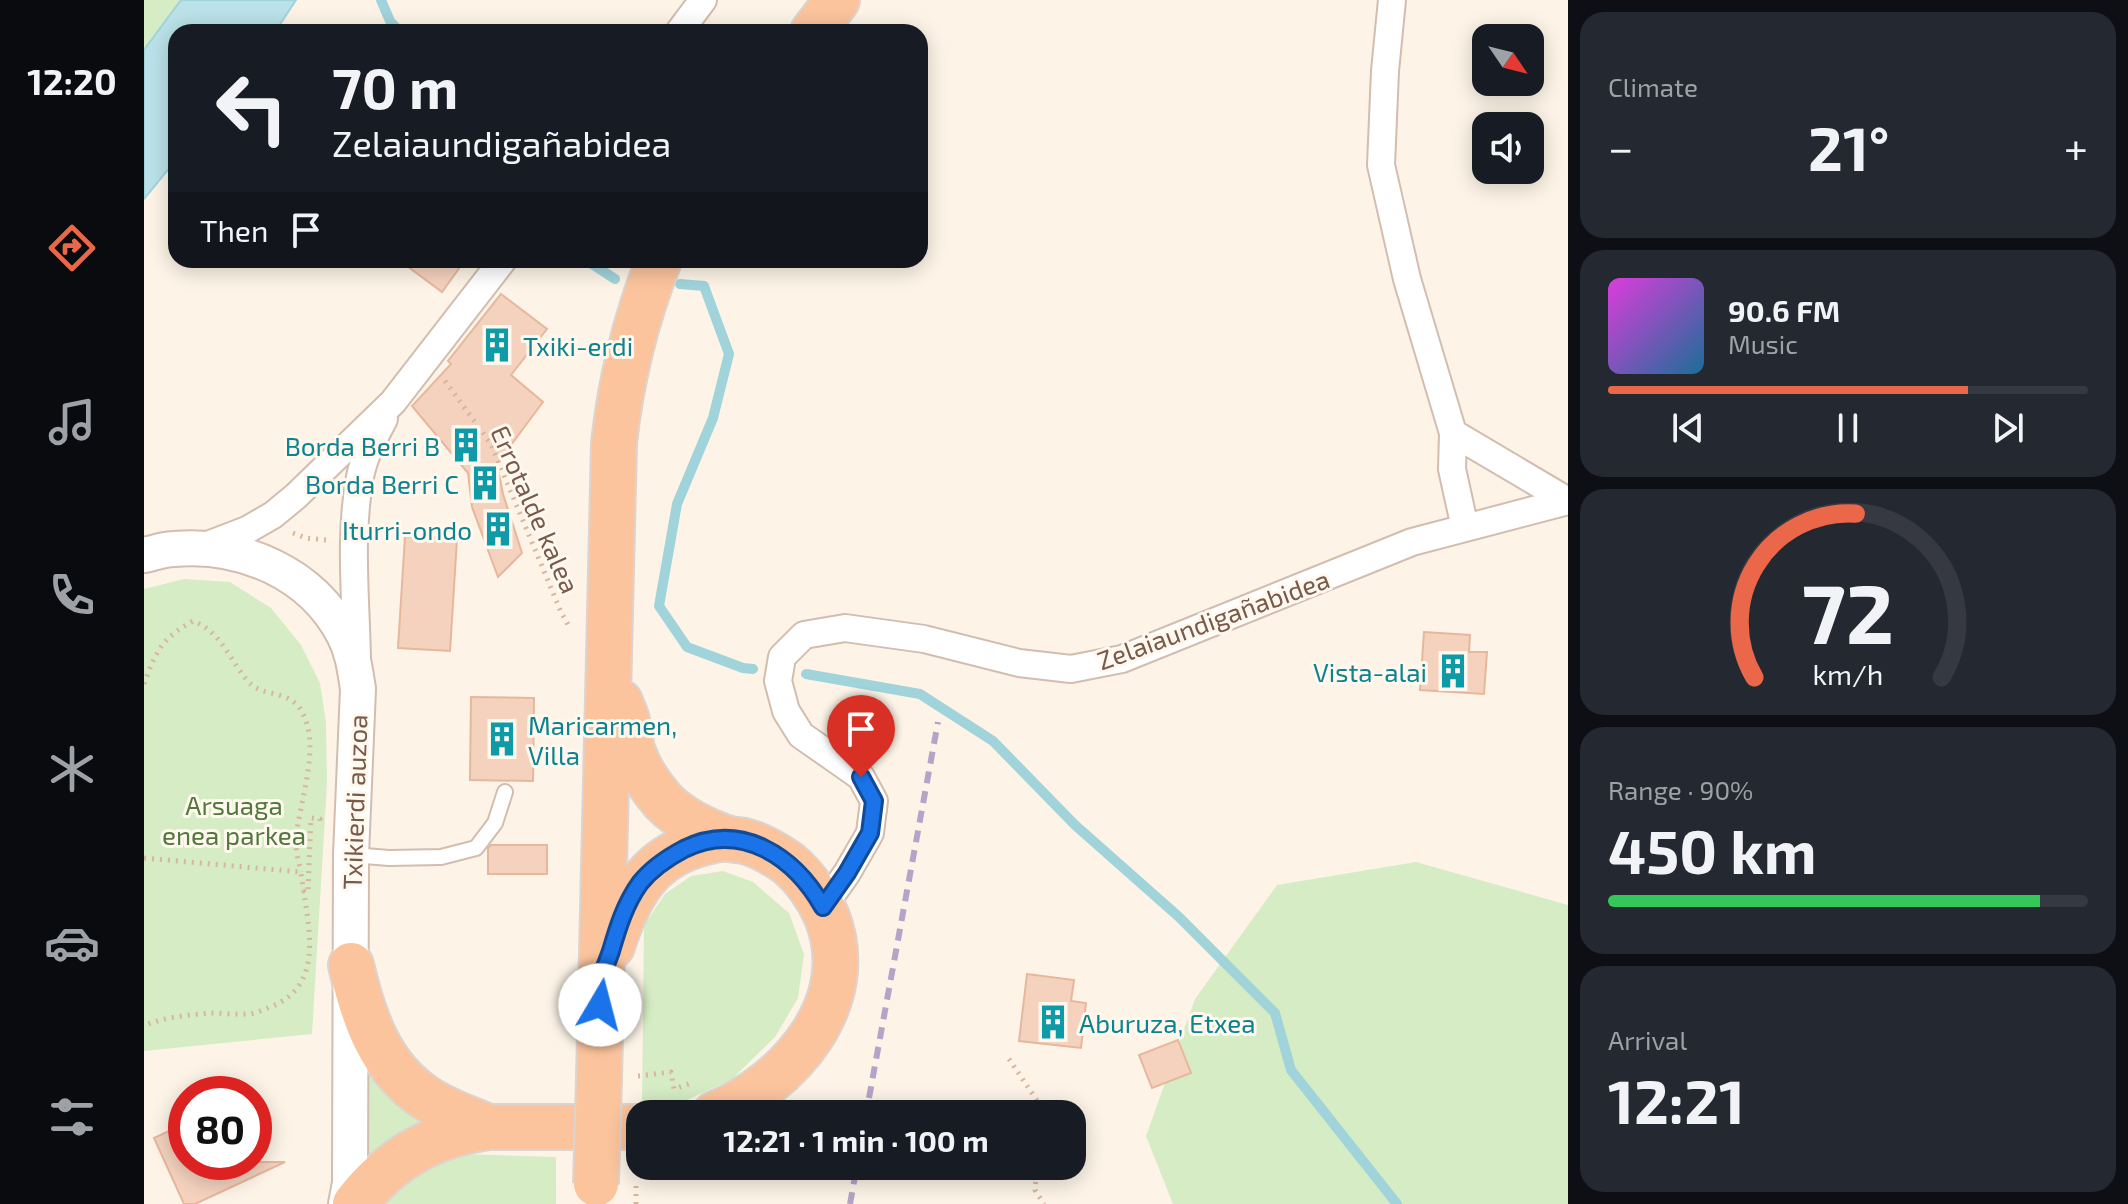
<!DOCTYPE html>
<html lang="en">
<head>
<meta charset="utf-8">
<style>
	:root { --surface:#171b24; --page:#242831; --text:#f1f3f6; --muted:#9ea1a6; --line:#363941; --accent:#ea6849 }
	body { margin:0; font-family:"Exo 2",sans-serif; background:var(--page); color:var(--text); height:100vh; display:flex; flex-direction:column; font-size:30px; white-space:nowrap }
	* { box-sizing:border-box; margin:0 }
	p { font-size:26px; color:var(--muted) }
	.icon { flex:none; width:44px; height:44px; fill:none; stroke:currentColor; stroke-width:2; stroke-linecap:round; stroke-linejoin:round }
	.map { position:relative; flex:1; overflow:hidden }
	.drawer { display:flex; flex-direction:column; gap:12px; padding:12px; background:#0d0f14; width:560px }
	.drawer>* { flex:none }
	.banner { position:absolute; left:24px; top:24px; width:760px; height:244px; border-radius:24px; box-shadow:0 4px 20px #0003; background:#171b24; color:var(--text); overflow:hidden }
	.needle { width:52px; rotate:125deg }
	.buttons { position:absolute; left:1328px; top:24px; display:grid; gap:16px }
	.buttons a { display:grid; place-items:center; width:72px; height:72px; border-radius:16px; background:var(--surface); box-shadow:0 4px 20px #0003; font-size:40px }
	.speed { position:absolute; left:24px; top:1076px; display:flex; gap:16px; font-size:40px; font-weight:700; text-align:center }
	.speed>* { display:grid; place-content:center; width:104px; height:104px; border-radius:50%; background:var(--surface); box-shadow:0 4px 20px #0003; line-height:1 }
	.speed .limit { border:12px solid #d22; background:#fff; color:#111 }
	.pin { position:absolute; display:grid; place-items:center; width:68px; height:68px; color:#fff; margin:-82px -34px; border-radius:50% 50% 50% 0; rotate:-45deg; box-shadow:0 0 8px #0007 }
	.pin .icon { rotate:45deg }
	.me { position:absolute; width:88px; margin:-44px; rotate:8deg; stroke-linejoin:round; filter:drop-shadow(0 0 6px #0008) }
	.turn { display:flex; align-items:center; gap:28px; height:168px; padding:0 32px; font-size:36px }
	.turn .icon { width:104px; height:104px; stroke-width:2.5 }
	.turn b { display:block; font-size:56px; line-height:68px }
	.then { display:flex; align-items:center; height:76px; padding:0 32px; background:#0003; gap:16px; font-size:30px }
	.big { font-size:60px; font-weight:700; line-height:1.1 }
	.drawer .card { flex:1; display:flex; flex-direction:column; justify-content:center; gap:12px; min-width:0; padding:0 28px; border-radius:24px; background:var(--page) }
	.drawer .dial { align-items:center; gap:0 }
	.dial svg { height:208px; overflow:visible; fill:none; stroke:var(--line); stroke-width:7; stroke-linecap:round; text-anchor:middle }
	.dial text { fill:var(--text); stroke:none }
	.song { display:flex; align-items:center; gap:24px }
	.cover { width:96px; height:96px; border-radius:12px; background:linear-gradient(135deg,hsl(300 70% 55%),hsl(200 70% 35%)) }
	.played { height:8px; border-radius:4px; background:linear-gradient(90deg,var(--accent) 75%,var(--line) 75%) }
	.keys { display:flex; justify-content:space-around; direction:ltr }
	.heat { display:flex; justify-content:space-between; align-items:center; font-size:44px; direction:ltr }
	.charge { height:12px; border-radius:6px; background:linear-gradient(90deg,#34c759 90%,var(--line) 0) }
	.trip { position:absolute; left:482px; top:1100px; width:460px; height:80px; border-radius:24px; background:var(--surface); box-shadow:0 4px 20px #0003; font-weight:700; line-height:80px; text-align:center }
	main { display:flex; flex:1; min-height:0 }
	.tabs { display:flex; flex-direction:column; width:144px; justify-content:space-around; align-items:center; background:#090b0e; color:var(--muted) }
	.tabs .icon { width:56px; height:56px }
	.tabs .on { color:var(--accent) }
	.tabs b { font-size:36px; color:var(--text) }
	.map>svg:first-child { display:block }
	.green { fill:#d5ecc4 }
	.water { fill:#bae2e8; stroke:#a0d3da; stroke-width:2 }
	.lines { fill:none; stroke-linecap:round; stroke-linejoin:round }
	.stream { stroke:#a0d3da; stroke-width:10 }
	.building { fill:#f4d2be; stroke:#e7b79d; stroke-width:2 }
	.service-casing { stroke:#d2bdaf; stroke-width:18 }
	.minor-casing { stroke:#d2bdaf; stroke-width:30 }
	.tertiary-casing { stroke:#d2bdaf; stroke-width:38 }
	.trunk-casing { stroke:#dcd4d0; stroke-width:48 }
	.path { stroke:#d9b5a0; stroke-width:5; stroke-dasharray:2 6; stroke-linecap:butt }
	.service { stroke:#fff; stroke-width:14 }
	.minor { stroke:#fff; stroke-width:26 }
	.tertiary { stroke:#fff; stroke-width:34 }
	.trunk { stroke:#fbc49d; stroke-width:44 }
	.rail { stroke:#b6a4c8; stroke-width:6; stroke-dasharray:12 8; stroke-linecap:butt }
	.trunk-bridge-casing { stroke:#dcd4d0; stroke-width:48; stroke-linecap:butt }
	.trunk-bridge { stroke:#fbc49d; stroke-width:44 }
	.route-casing { stroke:#114b97; stroke-width:20 }
	.route { stroke:#1a73e8; stroke-width:14 }
	.labels { text-anchor:middle; dominant-baseline:central; stroke-width:6; stroke-linejoin:round; paint-order:stroke }
	.culture-label { font-size:26px; fill:#0d838f; stroke:#fff8ee; text-anchor:end }
	.street-label { font-size:26px; fill:#78594a; stroke:#fff8ee }
	.park-label { font-size:26px; fill:#52783f; stroke:#fff8ee }
</style>
</head>
<body>
<main>
<nav class="tabs">
<b>12:20</b>
<svg class="icon on" aria-label="directions" viewBox="0 0 24 24"><path d="M12 3l9 9-9 9-9-9zM9 14v-3h6M13 9l2 2-2 2"/></svg>
<svg class="icon" aria-label="music" viewBox="0 0 24 24"><path d="M9 18V5l10-2v13"/><circle cx="6" cy="18" r="3"/><circle cx="16" cy="16" r="3"/></svg>
<svg class="icon" aria-label="phone" viewBox="0 0 24 24"><path d="M5 4h4l2 5-3 2q2 4 5 5l2-3 5 2v4C11 20 4 13 5 4z"/></svg>
<svg class="icon" aria-label="climate" viewBox="0 0 24 24"><path d="M12 3v18M4 7l16 10M4 17L20 7"/></svg>
<svg class="icon" aria-label="car" viewBox="0 0 24 24"><path d="M5 17H2v-5l4-1 3-4h7l3 4 3 1v5h-3M9 17h6M6 11h13"/><circle cx="7" cy="17" r="2"/><circle cx="17" cy="17" r="2"/></svg>
<svg class="icon" aria-label="filters" viewBox="0 0 24 24"><path d="M4 7h16M4 17h16"/><circle cx="9" cy="7" r="2"/><circle cx="15" cy="17" r="2"/></svg>
</nav>
<div class="map">
<svg width="1424" height="1204" viewBox="0 0 1424 1204">
	<rect width="100%" height="100%" fill="#fdf4e7"/>
	<!-- green -->
	<path class="green" d="M 0,0 L 37,0 L 0,50 Z
		M 40,579 L 86,582 L 127,608 L 157,645 L 176,683 L 182,723 L 183,783 L 168,1034 L 0,1051 L 0,589 Z
		M 1272,862 L 1424,905 L 1424,1204 L 1029,1204 L 1002,1136 L 1051,999 L 1133,885 Z
		M 579,871 L 609,882 L 645,913 L 660,954 L 654,998 L 631,1037 L 588,1079 L 543,1100 L 498,1105 L 500,925 L 521,894 L 547,876 Z
		M 224,1058 L 305,1125 L 222,1169 Z
		M 318,1154 L 412,1157 L 412,1204 L 241,1204 L 267,1175 Z"/>
	<!-- water -->
	<path class="water" d="M 37,0 L 152,0 L 131,32 L 32,32 L 32,160 L 0,199 L 0,50 Z"/>
	<g class="lines">
		<!-- stream -->
		<path class="stream" d="M 237,0 L 246,21 L 256,32
			M 442,260 L 471,279
			M 536,284 L 560,286 L 585,354 L 569,418 L 533,504 L 515,606 L 543,647 L 599,668 L 609,669
			M 662,674 L 776,694 L 849,741 L 931,825 L 1035,917 L 1131,1013 L 1147,1070 L 1253,1204"/>
	</g>
	<!-- building -->
	<path class="building" d="M 255,260 L 321,260 L 298,292 Z
		M 357,294 L 403,329 L 367,375 L 399,402 L 353,464 L 359,494 L 378,553 L 354,577 L 328,507 L 324,473 L 268,406 L 307,364 L 304,361 Z
		M 261,536 L 313,539 L 306,651 L 254,648 Z
		M 1280,632 L 1326,635 L 1325,652 L 1343,652 L 1340,694 L 1276,690 Z
		M 327,697 L 390,698 L 389,781 L 326,780 Z
		M 347,845 L 403,845 L 403,874 L 344,874 L 344,848 Z
		M 883,974 L 930,980 L 927,1001 L 942,1003 L 937,1048 L 875,1041 Z
		M 1034,1040 L 1047,1073 L 1008,1088 L 995,1055 Z
		M 42,1123 L 42,1162 L 141,1162 L 51,1204 L 40,1204 L 10,1138 Z"/>
	<g class="lines">
		<!-- service casing -->
		<g class="service-casing">
			<path id="service" d="M 208,855 L 245,858 L 297,857 L 332,848 L 351,823 L 361,792"/>
		</g>
		<!-- minor casing -->
		<g class="minor-casing">
			<path id="minor" d="M 1248,0 L 1241,71 L 1237,165 L 1263,279 L 1309,433 L 1308,469 L 1321,528
				M 535,32 L 559,0
				M 1309,433 L 1424,501
				M 56,548 L 103,530 L 129,515 L 152,496 L 249,402 L 359,260
				M 213,659 C 212,601 205,535 216,477 C 220,456 230,438 240,419
				M 679,907 L 703,873 L 726,833 L 730,801 L 717,777 L 657,735 L 642,711 L 634,681 L 638,657 L 660,635 L 701,628 L 780,639 L 875,663 L 927,669 L 978,659 L 1268,542 L 1424,501"/>
		</g>
		<!-- tertiary casing -->
		<g class="tertiary-casing">
			<path id="tertiary" d="M 0,555 C 10,553 20,549 30,549 C 98,543 168,573 200,635 C 209,652 211,670 214,689 L 207,855 L 206,1183 L 202,1204"/>
		</g>
		<!-- trunk casing -->
		<g class="trunk-casing">
			<path id="trunk" d="M 669,32 L 693,0
				M 476,702 C 479,710 483,717 484,725 C 486,733 486,741 488,749 C 494,768 506,786 519,801 C 535,818 561,831 582,838 C 588,840 594,840 600,841 C 616,845 631,854 644,863 C 662,878 674,896 683,917 C 716,1002 646,1083 571,1114
				M 468,946 C 488,883 513,847 583,838
				M 207,965 C 219,1017 236,1068 282,1098 C 301,1111 324,1118 344,1127
				M 455,1079 L 470,443 C 477,378 491,321 515,260
				M 211,1204 C 247,1158 286,1136 344,1127 L 496,1127"/>
		</g>
		<!-- path -->
		<path class="path" d="M 301,381 L 347,444 L 417,612 L 426,628
			M 149,533 L 162,538 L 182,540
			M 0,684 C 12,651 18,638 49,621 C 76,631 85,658 102,679 C 118,700 144,687 158,712 C 178,747 154,804 152,841 C 151,851 155,862 157,872
			M 0,858 L 157,872 C 162,919 185,985 126,1007 C 119,1010 111,1014 103,1014 C 91,1015 78,1013 66,1013 C 45,1015 19,1017 0,1026
			M 159,891 L 164,892 L 167,818 L 176,819 L 176,822
			M 865,1059 L 896,1105 L 896,1114
			M 494,1076 L 527,1072 L 530,1089 L 550,1082
			M 893,1166 L 891,1190 L 900,1204
			M 492,1204 L 492,1185"/>
		<!-- service -->
		<use href="#service" class="service"/>
		<!-- minor -->
		<use href="#minor" class="minor"/>
		<!-- tertiary -->
		<use href="#tertiary" class="tertiary"/>
		<!-- trunk -->
		<use href="#trunk" class="trunk"/>
		<!-- rail -->
		<path class="rail" d="M 725,1098 L 794,722
			M 706,1204 L 713,1166"/>
		<!-- trunk-bridge casing -->
		<g class="trunk-bridge-casing">
			<path id="trunk-bridge" d="M 452,1184 L 455,1079"/>
		</g>
		<!-- trunk-bridge -->
		<use href="#trunk-bridge" class="trunk-bridge"/>
	</g>
	<g class="lines">
		<!-- route casing -->
		<g class="route-casing">
			<path id="route" d="M 456,1005 C 457,997 456,988 457,980 C 459,971 464,960 467,951 C 474,927 481,904 496,883 C 508,868 523,858 540,849 C 597,821 650,856 679,907 L 703,873 L 726,833 L 730,801 L 717,777"/>
		</g>
		<!-- route -->
		<use href="#route" class="route"/>
	</g>
	<!-- icons -->
	<defs>
		<g id="building-bare" transform="scale(2.76)"><path d="M-4-6H4V6H1V3H-1V6H-4ZM-2.5-4.3h1.7v1.8h-1.7ZM.8-4.3h1.7v1.8H.8ZM-2.5-1h1.7V.8h-1.7ZM.8-1h1.7V.8H.8Z" fill="#0f9aa8" stroke="#fff8ee" stroke-width="2.5" paint-order="stroke"/></g>
	</defs>
	<g fill-rule="evenodd">
		<use href="#building-bare" x="353" y="345"/>
		<use href="#building-bare" x="322" y="445"/>
		<use href="#building-bare" x="341" y="483"/>
		<use href="#building-bare" x="354" y="529"/>
		<use href="#building-bare" x="1309" y="671"/>
		<use href="#building-bare" x="358" y="739"/>
		<use href="#building-bare" x="909" y="1022"/>
	</g>
	<g class="labels">
		<!-- culture labels -->
		<g class="culture-label">
			<text x="379" y="345" text-anchor="start">Txiki-erdi</text>
			<text x="296" y="445">Borda Berri B</text>
			<text x="315" y="483">Borda Berri C</text>
			<text x="328" y="529">Iturri-ondo</text>
			<text x="1283" y="671">Vista-alai</text>
			<text x="384" y="724" text-anchor="start">Maricarmen,<tspan x="384" dy="30">Villa</tspan></text>
			<text x="935" y="1022" text-anchor="start">Aburuza, Etxea</text>
		</g>
		<!-- street labels -->
		<g class="street-label">
			<text transform="translate(392 509) rotate(66)">Errotalde kalea</text>
			<text transform="translate(1069 619) rotate(-20)">Zelaiaundigañabidea</text>
			<text transform="translate(210 802) rotate(-88)">Txikierdi auzoa</text>
		</g>
		<!-- park labels -->
		<g class="park-label">
			<text x="90" y="804">Arsuaga<tspan x="90" dy="30">enea parkea</tspan></text>
		</g>
	</g>
</svg>
<div class="buttons">
<a><svg class="needle" viewBox="-14 -14 28 28"><path d="M0-13l5 13h-10z" fill="#e53935"/><path d="M0 13l5-13h-10z" fill="#9ea1a6"/></svg></a>
<a><svg class="icon" aria-label="sound" viewBox="0 0 24 24"><path d="M4 9h4l5-4v14l-5-4H4zM17 9q2 3 0 6"/></svg></a>
</div>
<div class="speed"><div class="limit">80</div></div>
<div class="pin" style="left:717px;top:777px;background:#d93025"><svg class="icon" aria-label="arrive" viewBox="0 0 24 24"><path d="M6 21V4h12l-3 4 3 4H6"/></svg></div>
<svg class="me" style="left:456px;top:1005px" viewBox="-20 -20 40 40"><circle r="19" fill="#fff"/><path d="M0-13L10 11 0 6-10 11z" fill="#1a73e8"/></svg>
<div class="trip">12:21 · 1 min · 100 m</div>
<div class="banner">
<div class="turn"><svg class="icon" aria-label="left" viewBox="0 0 24 24"><path d="M17 20v-9H6M10 6l-5 5 5 5"/></svg><div><b>70 m</b>Zelaiaundigañabidea</div></div>
<div class="then">Then<svg class="icon" aria-label="arrive" viewBox="0 0 24 24"><path d="M6 21V4h12l-3 4 3 4H6"/></svg></div>
</div>
</div>
<section class="drawer">
<div class="card"><p>Climate</p>
<div class="heat"><a>−</a><b class="big">21°</b><a>+</a></div>
</div>
<div class="card">
<div class="song"><i class="cover"></i><div><b>90.6 FM</b><p>Music</p></div></div>
<div class="played"></div>
<div class="keys"><svg class="icon" aria-label="previous" viewBox="0 0 24 24"><path d="M18 5L8 12l10 7zM5 5v14"/></svg><svg class="icon" aria-label="pause" viewBox="0 0 24 24"><path d="M8 5v14M16 5v14"/></svg><svg class="icon" aria-label="next" viewBox="0 0 24 24"><path d="M6 5l10 7-10 7zM19 5v14"/></svg></div>
</div>
<div class="card dial"><svg viewBox="0 0 100 80">
<path d="M14 69A42 42 0 1 1 86 69"/>
<path d="M14 69A42 42 0 0 1 53 6" stroke="#ea6849"/>
<text x="50" y="56" font-size="32" font-weight="700">72</text>
<text x="50" y="72" font-size="11">km/h</text>
</svg></div>
<div class="card"><p>Range · 90%</p><b class="big">450 km</b><div class="charge"></div></div>
<div class="card"><p>Arrival</p><b class="big">12:21</b></div>
</section>
</main>
</body>
</html>
